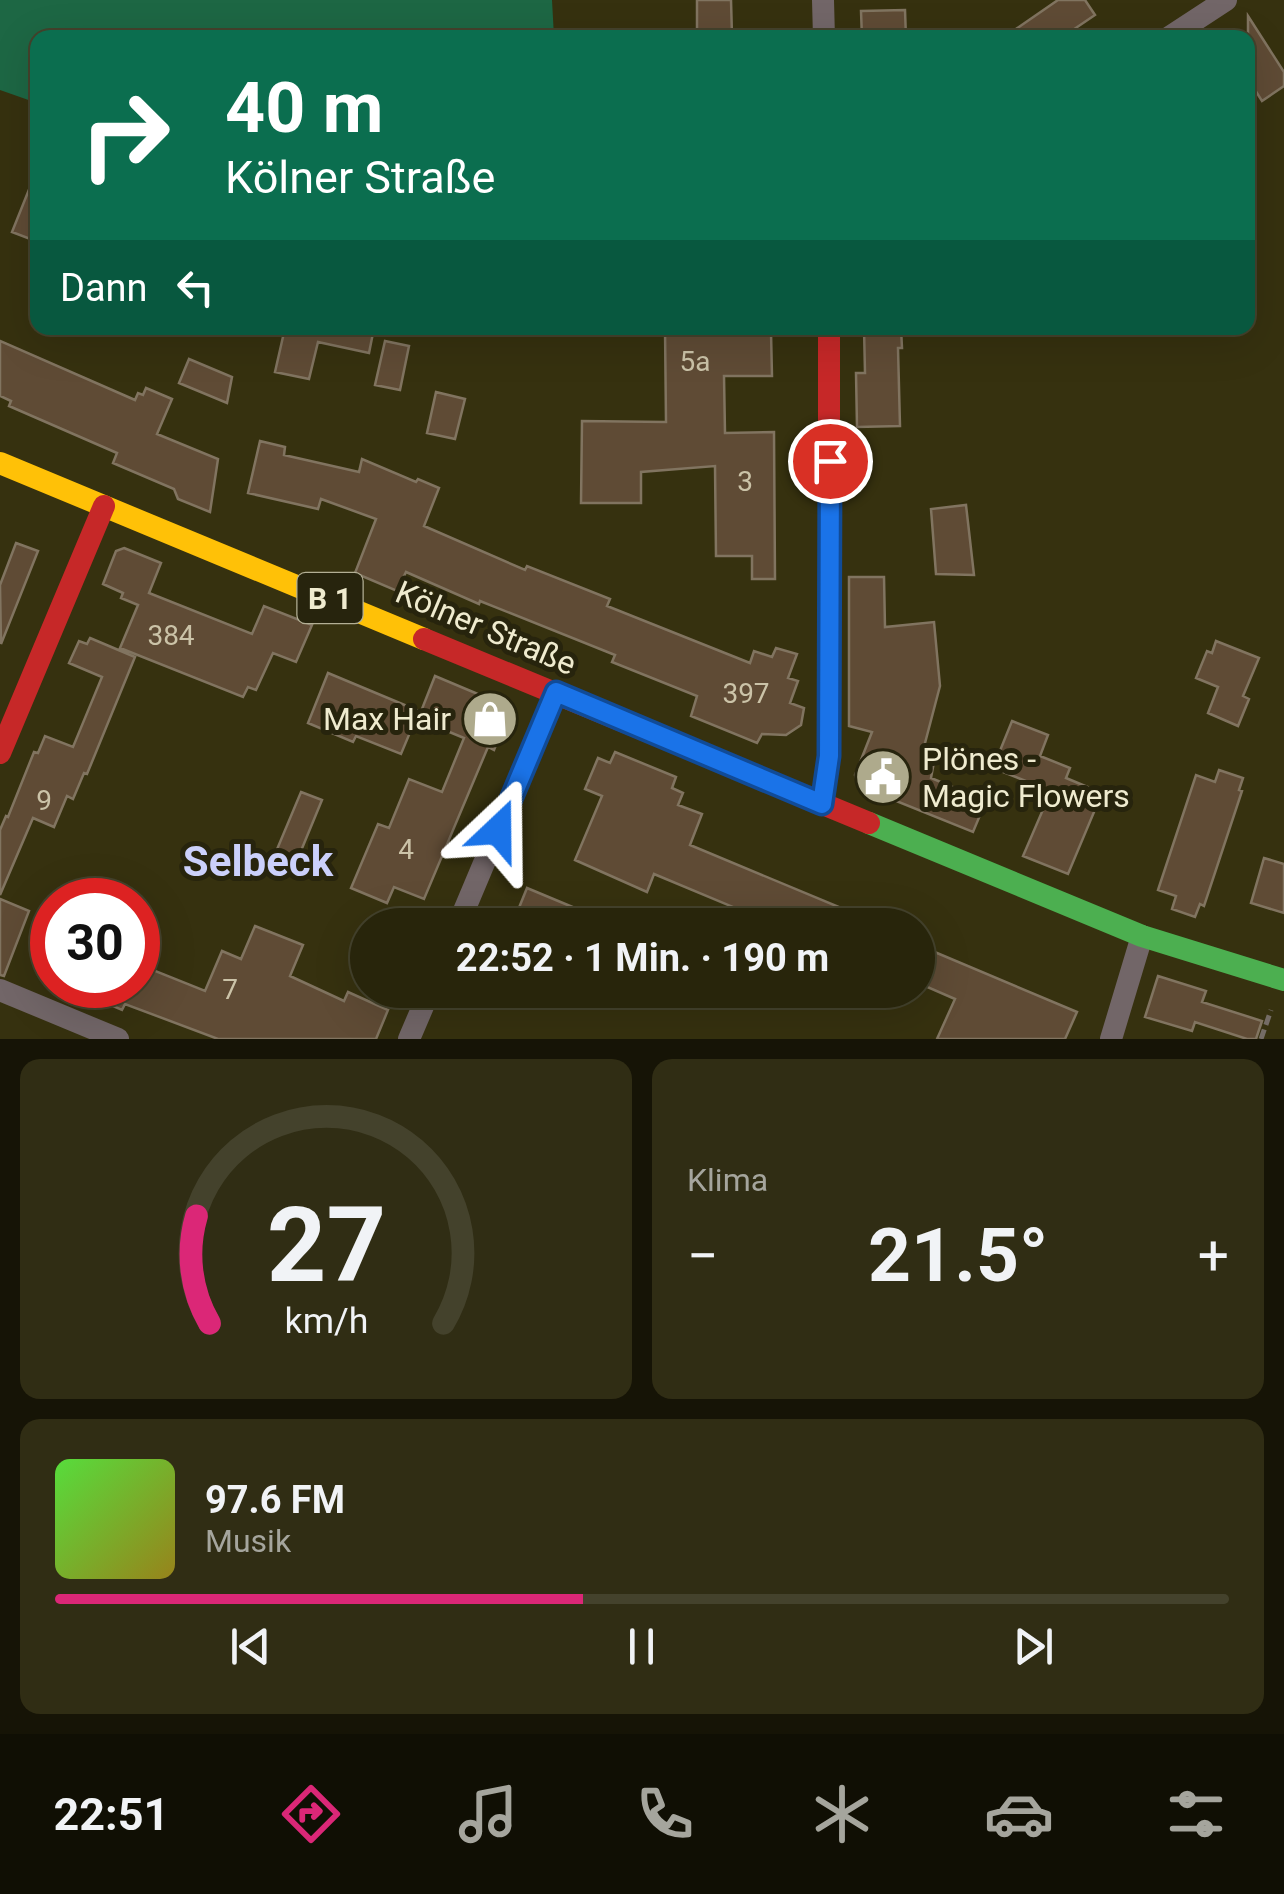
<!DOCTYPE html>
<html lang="de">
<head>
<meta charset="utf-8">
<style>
	:root { --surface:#28250b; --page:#302d14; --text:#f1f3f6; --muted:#a5a59d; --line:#44422c; --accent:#db2777 }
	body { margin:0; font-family:Roboto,sans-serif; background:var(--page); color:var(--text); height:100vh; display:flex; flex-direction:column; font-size:38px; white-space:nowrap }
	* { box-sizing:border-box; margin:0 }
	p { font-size:32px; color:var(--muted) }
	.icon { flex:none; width:55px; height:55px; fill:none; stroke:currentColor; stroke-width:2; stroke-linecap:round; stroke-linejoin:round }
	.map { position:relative; height:1039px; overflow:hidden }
	.sheet { display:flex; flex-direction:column; gap:20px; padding:20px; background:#161406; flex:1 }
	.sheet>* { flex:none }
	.guide { position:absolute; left:30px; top:30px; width:1225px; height:305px; border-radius:20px; box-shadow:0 10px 40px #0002,0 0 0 2px var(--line); background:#0b6e4f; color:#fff; overflow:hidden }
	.speed { position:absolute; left:30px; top:878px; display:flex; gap:20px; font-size:50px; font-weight:700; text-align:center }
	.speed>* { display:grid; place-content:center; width:130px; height:130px; border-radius:50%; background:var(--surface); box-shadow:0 10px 40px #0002,0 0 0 2px var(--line); line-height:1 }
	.speed .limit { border:15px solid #d22; background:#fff; color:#111 }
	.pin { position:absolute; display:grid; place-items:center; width:85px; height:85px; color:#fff; margin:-42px; border:5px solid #fff; border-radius:50%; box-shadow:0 2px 10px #0007 }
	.me { position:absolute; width:110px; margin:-55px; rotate:23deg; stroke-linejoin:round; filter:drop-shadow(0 0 8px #0008) }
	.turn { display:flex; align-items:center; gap:35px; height:210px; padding:0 30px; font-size:45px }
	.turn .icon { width:130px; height:130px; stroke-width:2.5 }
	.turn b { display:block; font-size:70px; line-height:85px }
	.then { display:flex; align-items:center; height:95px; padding:0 30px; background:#0003; gap:20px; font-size:38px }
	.big { font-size:75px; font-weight:700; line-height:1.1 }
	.sheet .card { flex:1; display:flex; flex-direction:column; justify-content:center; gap:15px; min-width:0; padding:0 35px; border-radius:20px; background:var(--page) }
	.sheet .dial { align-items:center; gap:0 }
	.dial svg { height:260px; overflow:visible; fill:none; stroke:var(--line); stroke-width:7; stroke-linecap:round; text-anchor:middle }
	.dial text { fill:var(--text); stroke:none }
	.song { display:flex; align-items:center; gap:30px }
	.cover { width:120px; height:120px; border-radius:15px; background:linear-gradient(135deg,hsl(110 70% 55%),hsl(50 70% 35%)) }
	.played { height:10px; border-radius:5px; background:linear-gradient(90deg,var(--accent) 45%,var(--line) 45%) }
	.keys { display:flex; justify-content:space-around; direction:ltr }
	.heat { display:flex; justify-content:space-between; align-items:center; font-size:55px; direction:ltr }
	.sheet .tiles { flex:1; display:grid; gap:20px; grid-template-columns:1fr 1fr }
	.card:last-child { grid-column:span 2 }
	.trip { position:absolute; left:350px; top:908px; width:585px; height:100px; border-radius:50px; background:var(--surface); box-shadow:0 10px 40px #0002,0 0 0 2px var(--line); font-weight:700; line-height:100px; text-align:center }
	.tab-bar { display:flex; height:160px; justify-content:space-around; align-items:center; background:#100f04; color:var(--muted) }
	.tab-bar .icon { width:70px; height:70px }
	.tab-bar .on { color:var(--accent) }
	.tab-bar b { font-size:45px; color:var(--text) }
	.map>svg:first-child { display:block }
	.green { fill:#1d6744 }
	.building { fill:#5f4b35; stroke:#817460; stroke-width:2.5 }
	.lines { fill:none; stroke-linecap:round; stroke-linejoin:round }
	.path { stroke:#746c65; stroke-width:5; stroke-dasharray:10 5; stroke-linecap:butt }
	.street { stroke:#726668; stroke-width:22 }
	.fast { stroke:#4caf50; stroke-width:22 }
	.slow { stroke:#ffc107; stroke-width:22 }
	.jam { stroke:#c62828; stroke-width:22 }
	.route-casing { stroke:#114b97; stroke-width:25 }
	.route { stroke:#1a73e8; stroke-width:18 }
	.labels { text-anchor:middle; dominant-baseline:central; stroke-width:10; stroke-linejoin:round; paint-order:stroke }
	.number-label { font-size:28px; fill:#cbc3a8 }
	.shield { fill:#27240d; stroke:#b3af95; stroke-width:2.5 }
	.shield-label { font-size:30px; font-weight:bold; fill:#efebcf }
	.street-label { font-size:32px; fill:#efebcf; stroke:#27240d }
	.poi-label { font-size:32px; fill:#efebcf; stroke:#27240d; text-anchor:end }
	.district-label { font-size:42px; font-weight:bold; fill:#cbd0fb; stroke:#27240d }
</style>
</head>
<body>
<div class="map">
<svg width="1284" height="1039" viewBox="0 0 1284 1039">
	<rect width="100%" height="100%" fill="#36310f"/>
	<!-- green -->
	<path class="green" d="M 0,0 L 552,0 L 554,37 L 38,38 L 37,103 L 0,90 Z"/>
	<!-- building -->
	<path class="building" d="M 697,0 L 731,0 L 732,36 L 697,36 Z
		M 1058,0 L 1085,0 L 1095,15 L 1061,38 L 1003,38 Z
		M 905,10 L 906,38 L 862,38 L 861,11 Z
		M 1248,16 L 1284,72 L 1284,86 L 1262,101 L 1248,79 Z
		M 36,172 L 38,172 L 38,242 L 12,232 Z
		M 285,328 L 374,328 L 369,353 L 318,342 L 309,379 L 275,372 Z
		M 665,328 L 723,328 L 723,333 L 771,332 L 772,376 L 724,376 L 725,433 L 774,432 L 775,579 L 752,579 L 752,556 L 716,556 L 715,466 L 641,472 L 641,503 L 581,503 L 582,421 L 666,422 Z
		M 864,328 L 901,328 L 902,348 L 898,348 L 900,426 L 857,427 L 856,373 L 865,373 Z
		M 0,341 L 135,400 L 138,393 L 143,395 L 146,388 L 172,399 L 157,434 L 218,459 L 210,512 L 178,499 L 174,489 L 113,463 L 117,453 L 9,406 L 11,401 L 0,396 Z
		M 385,341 L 409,346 L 400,390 L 375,385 Z
		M 189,359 L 232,377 L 227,403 L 179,383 Z
		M 436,392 L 465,399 L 455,439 L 427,433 Z
		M 260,441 L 285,447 L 284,455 L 359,472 L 362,459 L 416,482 L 418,479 L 439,488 L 424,526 L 525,570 L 527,566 L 610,599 L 607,606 L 750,663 L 754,651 L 772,657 L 776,648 L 797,654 L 788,678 L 798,681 L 790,703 L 804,708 L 801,725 L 786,735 L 762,734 L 757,743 L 691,716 L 697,696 L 612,662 L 615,655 L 480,601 L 479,604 L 406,572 L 397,591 L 355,573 L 376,519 L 321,499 L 318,509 L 248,493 Z
		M 966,505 L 974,575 L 936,574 L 931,509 Z
		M 16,543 L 38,551 L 1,644 L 0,585 Z
		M 124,548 L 161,563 L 149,593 L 252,634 L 264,606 L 312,625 L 296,662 L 273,653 L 256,690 L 248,687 L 243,697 L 120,648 L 138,605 L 121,598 L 123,593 L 103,584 L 116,551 Z
		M 849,577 L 884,577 L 885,627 L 934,622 L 940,686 L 924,747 L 936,751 L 931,778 L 986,801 L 973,832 L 859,786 L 855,775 L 872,732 L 849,726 Z
		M 90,638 L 135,657 L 87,774 L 84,773 L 73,799 L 67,796 L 54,827 L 33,818 L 0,895 L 0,830 L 6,816 L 8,817 L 34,752 L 38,753 L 45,736 L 73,747 L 102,677 L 69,663 L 79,641 L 87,644 Z
		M 1216,641 L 1259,658 L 1243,696 L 1249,699 L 1238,726 L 1208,713 L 1218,687 L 1196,678 L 1207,651 L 1212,653 Z
		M 328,673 L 419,711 L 401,754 L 356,736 L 353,742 L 308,723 Z
		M 435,676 L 504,705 L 508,714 L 494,750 L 488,747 L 424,899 L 394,887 L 387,903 L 351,888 L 378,824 L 389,828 L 409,779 L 442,792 L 464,738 L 418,719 Z
		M 1012,721 L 1048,735 L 1040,756 L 1070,768 L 1066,778 L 1102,793 L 1068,874 L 1023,856 L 1051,791 L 993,768 Z
		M 615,752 L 676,777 L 672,788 L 683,793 L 678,805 L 702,814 L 690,845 L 882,925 L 776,925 L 654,874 L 647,892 L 575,860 L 602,796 L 585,789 L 598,758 L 610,763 Z
		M 1219,770 L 1243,778 L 1239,790 L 1242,791 L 1204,906 L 1200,904 L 1195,917 L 1172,909 L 1176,896 L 1158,890 L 1196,775 L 1215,782 Z
		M 301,792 L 322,800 L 291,875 L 270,866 Z
		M 1264,858 L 1284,864 L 1284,913 L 1251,903 Z
		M 527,888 L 575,908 L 568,925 L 512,925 Z
		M 0,899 L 29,911 L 4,976 L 0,975 Z
		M 255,926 L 303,945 L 290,976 L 344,1001 L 348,992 L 388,1010 L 376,1039 L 218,1039 L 125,1004 L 122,1010 L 64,985 L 138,985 L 138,964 L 205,991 L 222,951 L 241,959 Z
		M 918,945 L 1077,1012 L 1065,1039 L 937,1039 L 955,999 L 918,983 Z
		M 1158,976 L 1206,991 L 1202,1002 L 1262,1021 L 1256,1039 L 1247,1039 L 1195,1022 L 1192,1031 L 1145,1017 Z"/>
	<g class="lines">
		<!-- path -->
		<path class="path" d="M 1261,1039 L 1271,1010"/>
		<!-- street -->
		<path class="street" d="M 823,0 L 824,38
			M 1168,38 L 1226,0
			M 458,925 L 556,692
			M 0,990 L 118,1039
			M 409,1039 L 430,990
			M 1111,1039 L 1142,936"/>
		<!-- fast -->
		<path class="fast" d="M 869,823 L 1142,936 L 1284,980"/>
		<!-- slow -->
		<path class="slow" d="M 0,463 L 424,639"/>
		<!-- jam -->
		<path class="jam" d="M 424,639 L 869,823
			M 0,753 L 104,506
			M 822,804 L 829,756 L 829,328"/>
	</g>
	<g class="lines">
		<!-- route casing -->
		<g class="route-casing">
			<path id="route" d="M 498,830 L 556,692 L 822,804 L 829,756 L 830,461"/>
		</g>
		<!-- route -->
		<use href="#route" class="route"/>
	</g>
	<!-- icons -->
	<defs>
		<g id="shop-disc" transform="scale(2.875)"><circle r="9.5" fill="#aeaa8c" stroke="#27240d"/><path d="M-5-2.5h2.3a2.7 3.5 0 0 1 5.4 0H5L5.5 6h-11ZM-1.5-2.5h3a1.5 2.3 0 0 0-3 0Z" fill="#fff"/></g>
		<g id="civic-disc" transform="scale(2.875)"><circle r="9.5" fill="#aeaa8c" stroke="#27240d"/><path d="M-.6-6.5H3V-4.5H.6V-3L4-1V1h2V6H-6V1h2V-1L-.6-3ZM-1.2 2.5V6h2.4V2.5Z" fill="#fff"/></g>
	</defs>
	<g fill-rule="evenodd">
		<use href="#shop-disc" x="490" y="719"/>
		<use href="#civic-disc" x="883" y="777"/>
	</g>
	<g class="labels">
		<!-- number labels -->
		<g class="number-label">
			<text x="695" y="361">5a</text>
			<text x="745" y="481">3</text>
			<text x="171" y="635">384</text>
			<text x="746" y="693">397</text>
			<text x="44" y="800">9</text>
			<text x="406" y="849">4</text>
			<text x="230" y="989">7</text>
		</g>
		<!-- shield labels -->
		<rect class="shield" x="297.5" y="573" width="65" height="50" rx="8"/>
		<g class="shield-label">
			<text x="330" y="598">B 1</text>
		</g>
		<!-- street labels -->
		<g class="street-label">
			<text transform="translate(486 628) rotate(23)">Kölner Straße</text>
		</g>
		<!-- poi labels -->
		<g class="poi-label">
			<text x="451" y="719">Max Hair</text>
			<text x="922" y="759" text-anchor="start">Plönes -<tspan x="922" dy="37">Magic Flowers</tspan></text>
		</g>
		<!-- district labels -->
		<g class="district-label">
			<text x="258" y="861">Selbeck</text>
		</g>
	</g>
</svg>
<div class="speed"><div class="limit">30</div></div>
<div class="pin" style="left:830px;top:461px;background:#d93025"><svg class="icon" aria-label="arrive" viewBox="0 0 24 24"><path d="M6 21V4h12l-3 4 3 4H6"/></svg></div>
<svg class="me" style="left:498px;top:830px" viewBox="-20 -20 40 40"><path d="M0-17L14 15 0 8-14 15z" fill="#1a73e8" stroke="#fff" stroke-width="4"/></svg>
<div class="trip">22:52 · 1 Min. · 190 m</div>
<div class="guide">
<div class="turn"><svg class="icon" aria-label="right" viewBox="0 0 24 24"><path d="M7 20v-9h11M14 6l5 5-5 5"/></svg><div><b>40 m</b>Kölner Straße</div></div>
<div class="then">Dann<svg class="icon" aria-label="left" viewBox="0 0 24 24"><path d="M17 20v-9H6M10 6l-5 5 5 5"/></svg></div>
</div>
</div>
<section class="sheet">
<div class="tiles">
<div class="card dial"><svg viewBox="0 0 100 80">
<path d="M14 69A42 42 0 1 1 86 69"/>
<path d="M14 69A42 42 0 0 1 10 36" stroke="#db2777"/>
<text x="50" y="56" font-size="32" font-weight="700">27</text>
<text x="50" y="72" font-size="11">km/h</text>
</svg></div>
<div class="card"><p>Klima</p>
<div class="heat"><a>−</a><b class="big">21.5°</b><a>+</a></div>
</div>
<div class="card">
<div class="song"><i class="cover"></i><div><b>97.6 FM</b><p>Musik</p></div></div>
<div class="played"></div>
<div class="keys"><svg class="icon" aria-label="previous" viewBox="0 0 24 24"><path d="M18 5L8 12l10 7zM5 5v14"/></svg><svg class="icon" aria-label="pause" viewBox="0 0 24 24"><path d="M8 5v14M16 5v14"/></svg><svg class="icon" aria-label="next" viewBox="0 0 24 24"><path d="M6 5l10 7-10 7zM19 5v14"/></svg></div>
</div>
</div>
</section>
<nav class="tab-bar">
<b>22:51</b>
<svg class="icon on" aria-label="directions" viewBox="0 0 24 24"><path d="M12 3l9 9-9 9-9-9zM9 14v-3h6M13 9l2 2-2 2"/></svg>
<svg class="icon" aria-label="music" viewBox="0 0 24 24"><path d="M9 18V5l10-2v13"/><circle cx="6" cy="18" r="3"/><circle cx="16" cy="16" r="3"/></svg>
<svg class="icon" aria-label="phone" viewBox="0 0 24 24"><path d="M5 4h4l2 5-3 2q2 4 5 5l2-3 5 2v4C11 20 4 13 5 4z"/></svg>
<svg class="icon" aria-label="climate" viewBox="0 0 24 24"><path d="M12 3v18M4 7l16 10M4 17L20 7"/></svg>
<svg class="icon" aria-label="car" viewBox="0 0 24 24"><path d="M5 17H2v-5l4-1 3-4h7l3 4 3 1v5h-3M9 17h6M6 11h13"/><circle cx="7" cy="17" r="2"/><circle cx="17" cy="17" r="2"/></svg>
<svg class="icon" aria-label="filters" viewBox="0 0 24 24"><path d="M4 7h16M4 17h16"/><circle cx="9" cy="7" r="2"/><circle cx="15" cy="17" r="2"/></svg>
</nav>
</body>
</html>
